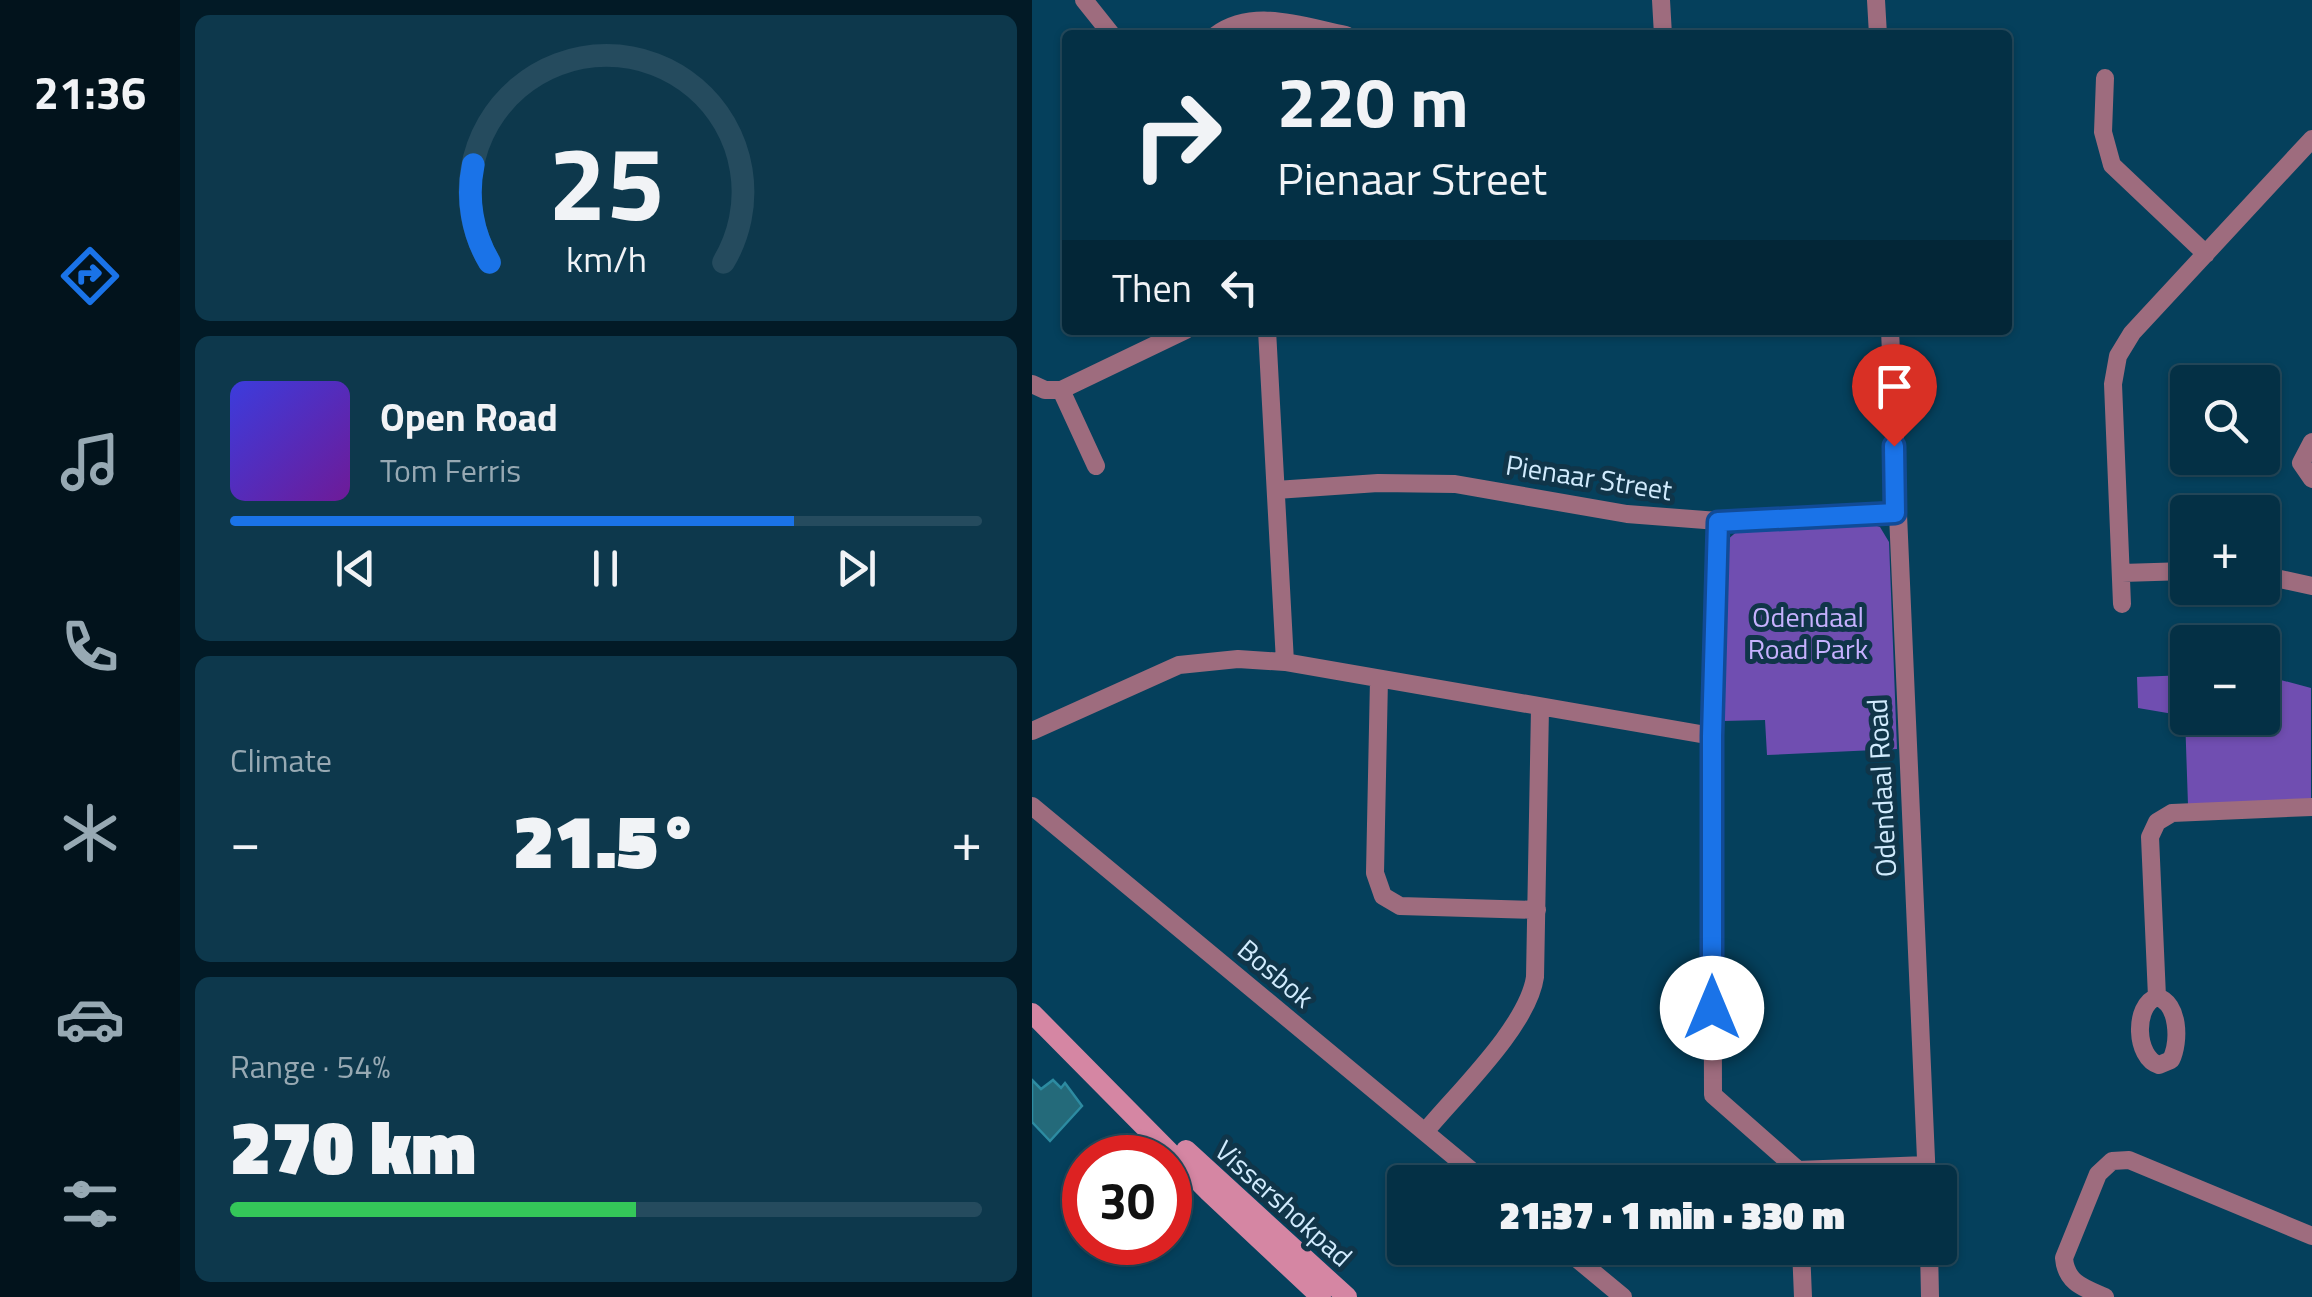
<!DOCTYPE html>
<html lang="en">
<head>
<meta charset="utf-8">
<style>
	:root { --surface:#043045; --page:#0d384c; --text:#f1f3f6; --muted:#97a9b3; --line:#254b5e; --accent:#1a73e8 }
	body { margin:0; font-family:"Titillium Web",sans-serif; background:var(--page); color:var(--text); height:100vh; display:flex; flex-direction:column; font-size:38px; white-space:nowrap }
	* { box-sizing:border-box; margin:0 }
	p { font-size:32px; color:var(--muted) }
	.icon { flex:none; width:55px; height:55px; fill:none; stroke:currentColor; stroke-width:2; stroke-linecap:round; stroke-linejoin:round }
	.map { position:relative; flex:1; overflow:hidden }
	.side { display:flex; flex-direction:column; gap:15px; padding:15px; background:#021a26; width:852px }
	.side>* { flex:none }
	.top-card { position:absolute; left:30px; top:30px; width:950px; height:305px; border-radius:10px; box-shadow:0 2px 8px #0004,0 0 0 2px var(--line); background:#043045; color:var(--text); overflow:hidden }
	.buttons { position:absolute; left:1138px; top:365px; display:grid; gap:20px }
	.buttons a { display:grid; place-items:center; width:110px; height:110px; border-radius:10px; background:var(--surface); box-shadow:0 2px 8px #0004,0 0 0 2px var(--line); font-size:50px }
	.speed { position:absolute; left:30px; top:1135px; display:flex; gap:20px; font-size:50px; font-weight:700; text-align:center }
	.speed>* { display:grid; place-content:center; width:130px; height:130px; border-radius:50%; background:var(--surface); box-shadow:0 2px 8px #0004,0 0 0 2px var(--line); line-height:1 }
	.speed .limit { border:15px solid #d22; background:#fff; color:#111 }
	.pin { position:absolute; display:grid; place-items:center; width:85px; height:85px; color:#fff; margin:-102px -42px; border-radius:50% 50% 50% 0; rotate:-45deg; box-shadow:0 0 10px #0007 }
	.pin .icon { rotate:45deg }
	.me { position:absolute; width:110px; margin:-55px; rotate:0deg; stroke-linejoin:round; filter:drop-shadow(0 0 8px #0008) }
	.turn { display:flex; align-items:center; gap:35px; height:210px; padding:0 50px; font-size:45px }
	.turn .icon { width:130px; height:130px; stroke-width:2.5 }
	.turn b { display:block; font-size:70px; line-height:85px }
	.then { display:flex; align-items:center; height:95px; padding:0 50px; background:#0003; gap:20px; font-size:38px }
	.big { font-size:75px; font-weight:800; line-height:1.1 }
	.side .widget { flex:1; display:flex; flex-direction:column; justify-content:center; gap:15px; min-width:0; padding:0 35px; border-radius:15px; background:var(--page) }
	.side .dial { align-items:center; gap:0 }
	.dial svg { height:260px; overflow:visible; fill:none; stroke:var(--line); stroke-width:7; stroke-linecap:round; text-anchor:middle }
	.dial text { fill:var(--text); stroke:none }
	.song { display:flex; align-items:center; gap:30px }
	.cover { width:120px; height:120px; border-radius:15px; background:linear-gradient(135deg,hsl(240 70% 55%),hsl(280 70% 35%)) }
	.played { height:10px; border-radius:5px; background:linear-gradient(90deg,var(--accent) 75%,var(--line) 75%) }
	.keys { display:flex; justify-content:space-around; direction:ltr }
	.heat { display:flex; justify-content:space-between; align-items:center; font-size:55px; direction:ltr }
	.charge { height:15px; border-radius:8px; background:linear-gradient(90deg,#34c759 54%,var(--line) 0) }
	.trip { position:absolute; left:355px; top:1165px; width:570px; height:100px; border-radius:10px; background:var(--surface); box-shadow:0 2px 8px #0004,0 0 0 2px var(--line); font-weight:800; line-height:100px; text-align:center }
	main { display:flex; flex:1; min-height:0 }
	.tabs { display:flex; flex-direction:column; width:180px; justify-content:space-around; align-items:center; background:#02131c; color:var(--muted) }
	.tabs .icon { width:70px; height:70px }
	.tabs .active { color:var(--accent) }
	.tabs b { font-size:45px; color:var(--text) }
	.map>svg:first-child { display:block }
	.green { fill:#704eb1 }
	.building { fill:#246a7a; stroke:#2d8ba1; stroke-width:2.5 }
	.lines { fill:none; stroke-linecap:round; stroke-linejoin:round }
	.street { stroke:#9e6c7e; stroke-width:18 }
	.secondary { stroke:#d586a3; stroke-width:20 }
	.route-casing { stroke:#114b97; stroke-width:25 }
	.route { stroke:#1a73e8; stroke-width:18 }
	.labels { text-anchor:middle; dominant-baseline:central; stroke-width:10; stroke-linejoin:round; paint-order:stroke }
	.street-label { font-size:28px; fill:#d1ebfd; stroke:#103549 }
	.park-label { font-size:28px; fill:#c6b1fe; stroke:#103549 }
</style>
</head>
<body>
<main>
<nav class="tabs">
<b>21:36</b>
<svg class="icon active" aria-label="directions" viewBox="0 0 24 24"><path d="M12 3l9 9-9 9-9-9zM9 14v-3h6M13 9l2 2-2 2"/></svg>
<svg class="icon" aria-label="music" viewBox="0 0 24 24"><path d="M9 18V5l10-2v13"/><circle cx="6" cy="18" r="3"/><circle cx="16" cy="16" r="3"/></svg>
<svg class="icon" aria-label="phone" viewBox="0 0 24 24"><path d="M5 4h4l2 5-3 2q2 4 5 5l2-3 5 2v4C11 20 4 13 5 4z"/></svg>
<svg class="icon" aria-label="climate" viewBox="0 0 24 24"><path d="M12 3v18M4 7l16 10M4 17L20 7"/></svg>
<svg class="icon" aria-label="car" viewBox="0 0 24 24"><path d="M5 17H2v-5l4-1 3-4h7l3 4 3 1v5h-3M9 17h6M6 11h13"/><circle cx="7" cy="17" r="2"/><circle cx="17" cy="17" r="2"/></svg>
<svg class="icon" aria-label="filters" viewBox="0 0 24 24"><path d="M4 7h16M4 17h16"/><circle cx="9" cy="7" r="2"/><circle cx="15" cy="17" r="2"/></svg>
</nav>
<section class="side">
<div class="widget dial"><svg viewBox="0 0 100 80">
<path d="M14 69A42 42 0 1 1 86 69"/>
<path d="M14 69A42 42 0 0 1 9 39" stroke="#1a73e8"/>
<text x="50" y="56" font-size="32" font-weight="700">25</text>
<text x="50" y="72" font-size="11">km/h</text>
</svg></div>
<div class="widget">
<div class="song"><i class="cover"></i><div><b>Open Road</b><p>Tom Ferris</p></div></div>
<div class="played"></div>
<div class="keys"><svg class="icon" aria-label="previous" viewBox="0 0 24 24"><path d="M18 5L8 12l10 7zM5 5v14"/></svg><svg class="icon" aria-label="pause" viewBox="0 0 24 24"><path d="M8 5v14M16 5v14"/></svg><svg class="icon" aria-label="next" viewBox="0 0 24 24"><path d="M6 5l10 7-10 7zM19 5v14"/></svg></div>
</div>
<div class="widget"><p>Climate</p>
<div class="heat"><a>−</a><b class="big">21.5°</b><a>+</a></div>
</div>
<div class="widget"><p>Range · 54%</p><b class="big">270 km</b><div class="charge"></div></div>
</section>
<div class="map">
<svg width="1280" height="1297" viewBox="0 0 1280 1297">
	<rect width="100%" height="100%" fill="#05405c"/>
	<!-- green -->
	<path class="green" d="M 836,523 L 848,527 L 857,542 L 865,749 L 735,755 L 733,720 L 691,721 L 695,540 L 708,529 Z
		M 1155,675 L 1155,718 L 1230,718 L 1230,675 L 1279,688 L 1279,800 L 1156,805 L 1153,716 L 1106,708 L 1105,677 Z"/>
	<!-- building -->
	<path class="building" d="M 0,1080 L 9,1089 L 21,1080 L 29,1088 L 33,1083 L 50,1106 L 18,1141 L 0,1122 Z"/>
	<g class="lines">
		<!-- street -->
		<path class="street" d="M 52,0 L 80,35
			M 629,0 L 631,35
			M 844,0 L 846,35
			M 184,35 C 222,7 272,27 314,35
			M 1073,78 L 1071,132 L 1080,165 L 1174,254
			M 235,330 L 253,662
			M 858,330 L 895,1182
			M 0,384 L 13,390 L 29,390 L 154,330
			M 29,390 L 64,466
			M 1280,442 L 1269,463 L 1280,479
			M 244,490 L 346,483 L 423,484 L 595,514 L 686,521 L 863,513
			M 686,521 L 680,736 L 681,1095 L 766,1170 L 894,1165
			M 1090,573 L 1155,571
			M 1230,575 L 1280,586
			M 1090,604 L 1081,384 L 1086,356 L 1100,333 L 1280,139
			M 347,679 L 343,873 L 351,896 L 368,906 L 505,910
			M 0,731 L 147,665 L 206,659 L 253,662 L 680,736
			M 0,806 L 453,1182
			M 1125,997 L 1118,837 L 1125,822 L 1140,813 L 1280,807
			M 1125,997 C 1147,1003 1148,1041 1139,1060 L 1127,1065 C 1103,1058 1101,1005 1125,997 Z
			M 393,1132 C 425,1093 496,1026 503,977 L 508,708
			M 532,1248 L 591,1297
			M 769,1248 L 771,1297
			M 897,1248 L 898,1297
			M 1073,1297 C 1052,1288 1034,1283 1032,1258 L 1066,1174 L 1080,1161 L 1097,1160 L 1280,1236"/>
		<!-- secondary -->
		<path class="secondary" d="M 0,1013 L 177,1192 L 289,1297
			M 154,1150 L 315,1297"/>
	</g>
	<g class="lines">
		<!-- route casing -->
		<g class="route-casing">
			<path id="route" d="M 680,1008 L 680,736 L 686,522 L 863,513 L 862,446"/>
		</g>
		<!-- route -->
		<use href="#route" class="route"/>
	</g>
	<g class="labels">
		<!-- street labels -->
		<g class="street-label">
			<text transform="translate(557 477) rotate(9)">Pienaar Street</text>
			<text transform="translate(849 788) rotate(-93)">Odendaal Road</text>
			<text transform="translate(244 973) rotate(40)">Bosbok</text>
			<text transform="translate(252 1203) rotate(42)">Vissershokpad</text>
		</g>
		<!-- park labels -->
		<g class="park-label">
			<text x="776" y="616">Odendaal<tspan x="776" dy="32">Road Park</tspan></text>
		</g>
	</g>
</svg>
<div class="buttons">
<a><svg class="icon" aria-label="search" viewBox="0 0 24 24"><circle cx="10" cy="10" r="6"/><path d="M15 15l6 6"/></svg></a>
<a>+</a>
<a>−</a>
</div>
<div class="speed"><div class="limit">30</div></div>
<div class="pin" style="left:862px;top:446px;background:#d93025"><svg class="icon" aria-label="arrive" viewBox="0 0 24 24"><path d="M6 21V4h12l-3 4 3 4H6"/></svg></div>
<svg class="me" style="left:680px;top:1008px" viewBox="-20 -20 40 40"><circle r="19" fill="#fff"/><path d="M0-13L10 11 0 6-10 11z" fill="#1a73e8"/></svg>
<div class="trip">21:37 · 1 min · 330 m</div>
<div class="top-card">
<div class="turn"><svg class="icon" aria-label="right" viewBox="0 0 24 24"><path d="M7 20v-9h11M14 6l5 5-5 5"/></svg><div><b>220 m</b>Pienaar Street</div></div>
<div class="then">Then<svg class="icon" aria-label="left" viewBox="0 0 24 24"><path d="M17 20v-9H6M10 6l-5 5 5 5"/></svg></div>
</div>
</div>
</main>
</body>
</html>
